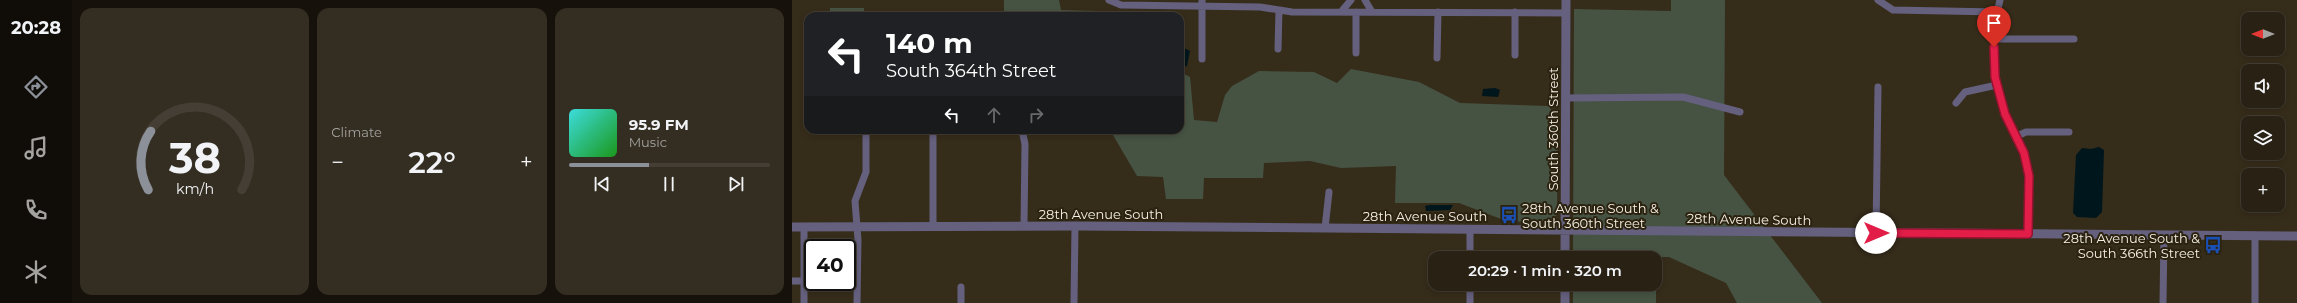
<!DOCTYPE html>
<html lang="en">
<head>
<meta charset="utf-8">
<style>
	:root { --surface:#282114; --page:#342e22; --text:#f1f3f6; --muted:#a5a3a0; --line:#443e34; --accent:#8c9099 }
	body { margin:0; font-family:Montserrat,sans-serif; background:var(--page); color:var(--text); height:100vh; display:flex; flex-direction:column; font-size:15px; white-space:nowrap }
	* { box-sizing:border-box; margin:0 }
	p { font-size:13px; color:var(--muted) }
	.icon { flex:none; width:22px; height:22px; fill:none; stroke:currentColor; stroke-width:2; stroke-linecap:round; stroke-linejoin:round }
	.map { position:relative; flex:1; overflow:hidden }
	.details { display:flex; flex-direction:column; gap:8px; padding:8px; background:#16120b; width:720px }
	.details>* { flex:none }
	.hud { position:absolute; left:12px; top:12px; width:380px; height:122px; border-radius:12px; box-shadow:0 2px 6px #0003,0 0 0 1px var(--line); background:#202124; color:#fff; overflow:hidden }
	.needle { width:26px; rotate:270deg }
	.buttons { position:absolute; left:1449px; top:12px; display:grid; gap:8px }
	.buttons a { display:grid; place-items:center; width:44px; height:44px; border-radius:8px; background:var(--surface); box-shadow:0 2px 6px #0003,0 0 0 1px var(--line); font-size:20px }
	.speed { position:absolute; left:12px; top:239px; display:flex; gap:8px; font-size:20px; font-weight:700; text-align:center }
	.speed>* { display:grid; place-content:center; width:52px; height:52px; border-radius:50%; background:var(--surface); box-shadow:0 2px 6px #0003,0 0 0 1px var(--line); line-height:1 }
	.speed .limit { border:2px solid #111; border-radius:6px; background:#fff; color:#111 }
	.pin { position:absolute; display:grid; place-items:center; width:34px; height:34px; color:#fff; margin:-41px -17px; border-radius:50% 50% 50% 0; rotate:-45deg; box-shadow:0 0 4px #0007 }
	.pin .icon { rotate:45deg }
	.me { position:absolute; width:44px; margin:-22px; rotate:90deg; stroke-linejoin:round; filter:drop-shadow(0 0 3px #0008) }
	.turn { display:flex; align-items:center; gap:14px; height:84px; padding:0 16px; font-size:18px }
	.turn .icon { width:52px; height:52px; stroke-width:2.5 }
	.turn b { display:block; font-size:28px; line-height:34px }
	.lanes { display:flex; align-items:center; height:38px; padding:0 16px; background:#0003; justify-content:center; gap:20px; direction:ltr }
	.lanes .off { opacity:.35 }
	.big { font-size:30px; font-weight:600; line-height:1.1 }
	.details .tile { flex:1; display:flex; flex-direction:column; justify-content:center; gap:6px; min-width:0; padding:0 14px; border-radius:12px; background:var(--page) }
	.details .dial { align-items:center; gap:0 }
	.dial svg { height:104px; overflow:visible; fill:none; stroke:var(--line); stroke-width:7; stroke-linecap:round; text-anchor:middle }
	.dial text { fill:var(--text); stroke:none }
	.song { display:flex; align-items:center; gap:12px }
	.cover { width:48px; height:48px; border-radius:6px; background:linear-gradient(135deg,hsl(180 70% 55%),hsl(120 70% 35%)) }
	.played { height:4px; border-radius:2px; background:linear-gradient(90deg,var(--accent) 40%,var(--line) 40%) }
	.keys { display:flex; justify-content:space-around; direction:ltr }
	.heat { display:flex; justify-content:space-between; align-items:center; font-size:22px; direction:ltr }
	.details .tiles { flex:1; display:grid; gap:8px; grid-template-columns:repeat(3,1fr) }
	.trip { position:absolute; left:636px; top:251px; width:234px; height:40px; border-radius:12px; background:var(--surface); box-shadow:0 2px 6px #0003,0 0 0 1px var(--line); font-weight:600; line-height:40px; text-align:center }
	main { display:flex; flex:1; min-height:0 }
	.menu { display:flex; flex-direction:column; width:72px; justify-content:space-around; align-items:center; background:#100d08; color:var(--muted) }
	.menu .icon { width:28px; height:28px }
	.menu .on { color:var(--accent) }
	.menu b { font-size:18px; color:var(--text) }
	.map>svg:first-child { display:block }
	.green { fill:#465343 }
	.water { fill:#00161d }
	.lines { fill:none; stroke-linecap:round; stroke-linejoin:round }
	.minor { stroke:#64607e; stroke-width:7 }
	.tertiary { stroke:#64607e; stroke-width:9 }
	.route-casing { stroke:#92132f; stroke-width:10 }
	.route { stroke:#e11d48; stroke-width:7 }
	.labels { text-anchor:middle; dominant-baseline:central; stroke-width:4; stroke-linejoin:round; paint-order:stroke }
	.street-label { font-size:13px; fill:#f6f0e4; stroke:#2b2210 }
	.poi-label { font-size:13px; fill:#f6f0e4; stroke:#2b2210; text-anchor:start }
</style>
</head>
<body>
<main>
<nav class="menu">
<b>20:28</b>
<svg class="icon on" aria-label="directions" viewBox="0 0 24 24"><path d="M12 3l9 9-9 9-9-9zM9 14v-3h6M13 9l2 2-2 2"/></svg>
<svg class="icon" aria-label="music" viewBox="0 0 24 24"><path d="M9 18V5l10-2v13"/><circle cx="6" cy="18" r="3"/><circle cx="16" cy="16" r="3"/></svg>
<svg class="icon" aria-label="phone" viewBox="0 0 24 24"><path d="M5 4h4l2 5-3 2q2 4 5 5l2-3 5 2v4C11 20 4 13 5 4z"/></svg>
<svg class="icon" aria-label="climate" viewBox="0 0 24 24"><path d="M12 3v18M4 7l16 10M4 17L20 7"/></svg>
</nav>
<section class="details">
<div class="tiles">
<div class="tile dial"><svg viewBox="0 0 100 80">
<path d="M14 69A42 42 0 1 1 86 69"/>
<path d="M14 69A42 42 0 0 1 16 24" stroke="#8c9099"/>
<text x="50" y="56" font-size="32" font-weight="700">38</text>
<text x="50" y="72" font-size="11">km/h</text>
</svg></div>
<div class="tile"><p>Climate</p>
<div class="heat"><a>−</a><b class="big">22°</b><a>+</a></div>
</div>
<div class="tile">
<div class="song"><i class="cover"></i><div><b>95.9 FM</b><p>Music</p></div></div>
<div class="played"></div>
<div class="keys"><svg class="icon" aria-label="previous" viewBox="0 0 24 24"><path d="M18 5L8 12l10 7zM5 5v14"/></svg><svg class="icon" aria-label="pause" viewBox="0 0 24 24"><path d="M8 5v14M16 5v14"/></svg><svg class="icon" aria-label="next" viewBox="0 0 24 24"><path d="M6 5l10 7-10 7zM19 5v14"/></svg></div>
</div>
</div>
</section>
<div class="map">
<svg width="1505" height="303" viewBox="0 0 1505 303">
	<rect width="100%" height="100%" fill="#362c1a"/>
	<!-- green -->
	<path class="green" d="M 212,0 L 267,0 L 269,10 L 341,12 L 341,16 L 212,16 Z
		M 879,0 L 933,0 L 932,175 L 1030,303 L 945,303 L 934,283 L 877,257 L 864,257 L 864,303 L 781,303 L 781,284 L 863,284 L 863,258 L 781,258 L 782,9 L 879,11 Z
		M 38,8 L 72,8 L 72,16 L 38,16 Z
		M 559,69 L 627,82 L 668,103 L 757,106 L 766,122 L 765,213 L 762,221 L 717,222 L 667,203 L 603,203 L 604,166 L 549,168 L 518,161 L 472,163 L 471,178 L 412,178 L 411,199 L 374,199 L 371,177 L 345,176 L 318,130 L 388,130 L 388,72 L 398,77 L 402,120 L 425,122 L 433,95 L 440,86 L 467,71 L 522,72 L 545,83 Z"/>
	<!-- water -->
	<path class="water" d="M 388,46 L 398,51 L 395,66 L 391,67 L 388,66 Z
		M 703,88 L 708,90 L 706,97 L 690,96 L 691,89 Z
		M 1307,147 L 1312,150 L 1310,212 L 1304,218 L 1285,217 L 1281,213 L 1284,155 L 1290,148 L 1299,149 Z
		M 637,205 L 661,205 L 658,210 L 634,211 L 633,206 Z"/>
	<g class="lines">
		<!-- minor -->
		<path class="minor" d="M 317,0 L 329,5 L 468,7 L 500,12 L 774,13
			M 573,0 L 580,12
			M 1086,0 L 1101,10 L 1205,12
			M 1208,0 C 1197,41 1201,83 1217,123 C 1221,134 1230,144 1233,155 C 1239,182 1237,207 1236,234
			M 549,12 L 559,0
			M 1202,39 L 1282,39
			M 486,49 L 487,10
			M 564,53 L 564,12
			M 723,55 L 723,12
			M 645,58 L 646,12
			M 410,59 L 410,0
			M 774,98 L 891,97 L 948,112
			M 1164,103 L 1173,92 L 1205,85
			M 230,130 L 233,144 L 232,226
			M 1223,137 L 1234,132 L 1277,132
			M 141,226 L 141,130
			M 12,228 L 12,303
			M 533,228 L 537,192
			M 678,230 L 678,258
			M 1084,233 L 1086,87
			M 1463,236 L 1463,303
			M 0,281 L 12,281
			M 678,284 L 678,303
			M 169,287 L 169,303
			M 65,303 L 66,240 L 63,201 L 74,172 L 74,130
			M 282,303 L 283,226
			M 1371,303 L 1372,235"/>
		<!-- tertiary -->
		<path class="tertiary" d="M 0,227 L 283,226 L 1505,236
			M 773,258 L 774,0
			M 773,303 L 773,284"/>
	</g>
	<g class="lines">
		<!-- route casing -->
		<g class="route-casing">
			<path id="route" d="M 1084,233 L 1236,234 L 1237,176 L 1232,153 L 1213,114 L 1203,77 L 1202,47"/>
		</g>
		<!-- route -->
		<use href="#route" class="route"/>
	</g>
	<!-- icons -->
	<defs>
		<g id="bus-bare" transform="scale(1.38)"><path d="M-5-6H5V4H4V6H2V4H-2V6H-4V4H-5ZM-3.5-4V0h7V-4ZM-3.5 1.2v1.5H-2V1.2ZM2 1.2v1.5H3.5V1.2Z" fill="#1a4fb4" stroke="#2b2210" stroke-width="2.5" paint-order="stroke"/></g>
	</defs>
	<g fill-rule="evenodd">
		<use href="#bus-bare" x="717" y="215"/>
		<use href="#bus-bare" x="1421" y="245"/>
	</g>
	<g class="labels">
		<!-- street labels -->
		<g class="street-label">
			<text transform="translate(761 129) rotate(-90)">South 360th Street</text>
			<text x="309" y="214">28th Avenue South</text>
			<text x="633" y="216">28th Avenue South</text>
			<text transform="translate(957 219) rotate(1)">28th Avenue South</text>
		</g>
		<!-- poi labels -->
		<g class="poi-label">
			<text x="730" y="208">28th Avenue South &amp;<tspan x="730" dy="15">South 360th Street</tspan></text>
			<text x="1408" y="238" text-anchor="end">28th Avenue South &amp;<tspan x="1408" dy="15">South 366th Street</tspan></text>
		</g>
	</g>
</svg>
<div class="buttons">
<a><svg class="needle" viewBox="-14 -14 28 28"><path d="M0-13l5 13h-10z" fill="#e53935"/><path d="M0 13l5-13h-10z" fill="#a5a3a0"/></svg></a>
<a><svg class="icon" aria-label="sound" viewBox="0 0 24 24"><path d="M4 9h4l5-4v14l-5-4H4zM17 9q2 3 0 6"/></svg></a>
<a><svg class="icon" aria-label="layers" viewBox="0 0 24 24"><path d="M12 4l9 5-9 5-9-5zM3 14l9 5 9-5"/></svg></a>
<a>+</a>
</div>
<div class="speed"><div class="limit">40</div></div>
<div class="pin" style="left:1202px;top:47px;background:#d93025"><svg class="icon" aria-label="arrive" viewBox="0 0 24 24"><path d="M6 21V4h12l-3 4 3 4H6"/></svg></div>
<svg class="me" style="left:1084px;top:233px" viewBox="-20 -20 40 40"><circle r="19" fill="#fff"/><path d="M0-13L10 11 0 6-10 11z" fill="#e11d48"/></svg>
<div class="trip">20:29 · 1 min · 320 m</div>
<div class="hud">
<div class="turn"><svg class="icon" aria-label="left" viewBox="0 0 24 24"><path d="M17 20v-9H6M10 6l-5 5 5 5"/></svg><div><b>140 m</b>South 364th Street</div></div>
<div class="lanes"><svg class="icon" aria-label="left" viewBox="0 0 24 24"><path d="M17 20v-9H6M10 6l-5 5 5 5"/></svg><svg class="icon off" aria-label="ahead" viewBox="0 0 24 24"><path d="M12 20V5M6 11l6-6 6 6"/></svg><svg class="icon off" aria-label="right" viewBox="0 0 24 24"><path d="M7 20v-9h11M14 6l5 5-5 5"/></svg></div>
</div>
</div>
</main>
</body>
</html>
